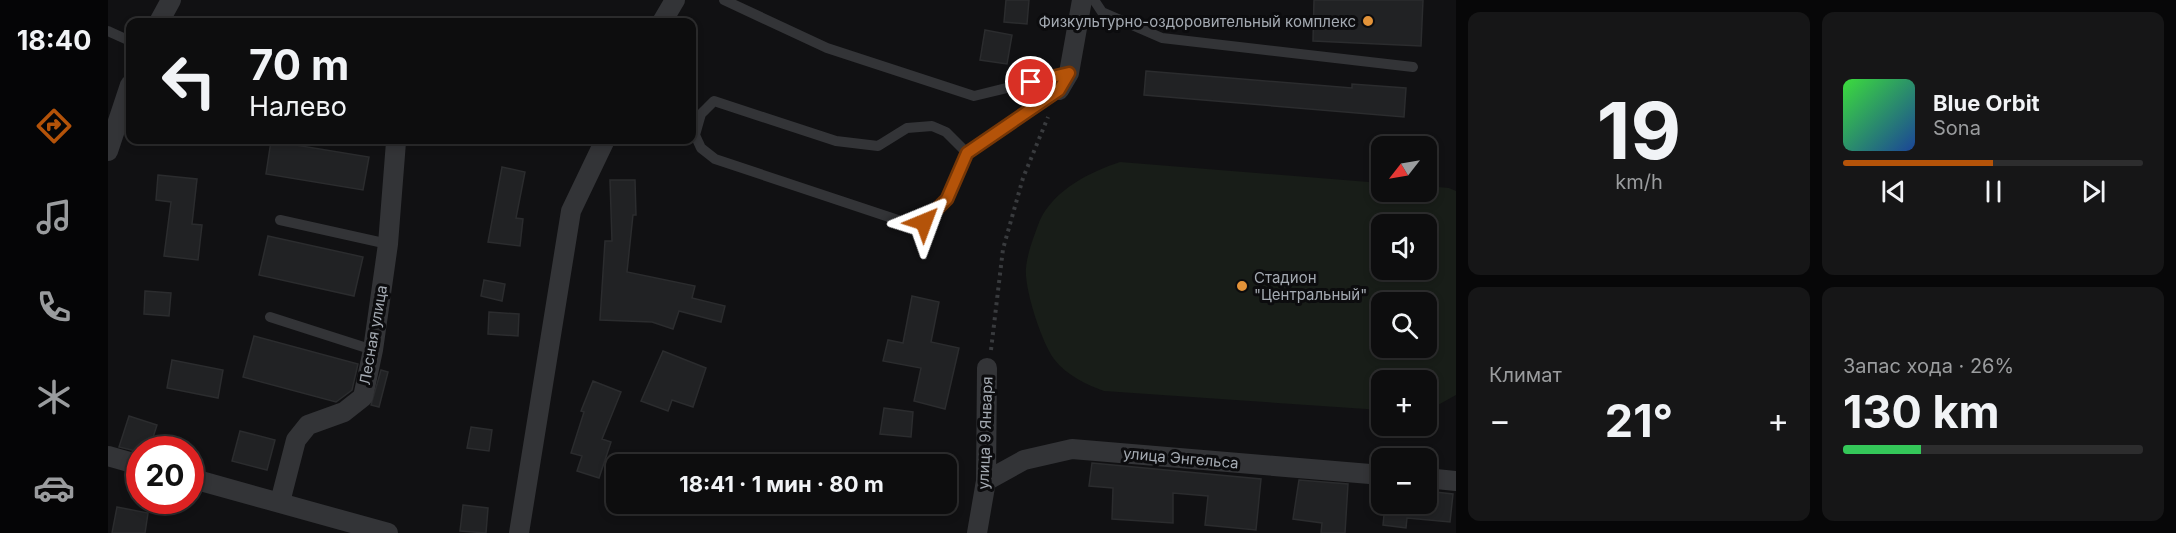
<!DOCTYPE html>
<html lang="ru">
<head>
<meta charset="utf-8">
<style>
	:root { --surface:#0d0d0e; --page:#161617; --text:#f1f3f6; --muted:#9a9c9e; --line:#2d2d2e; --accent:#b45309 }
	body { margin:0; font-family:Inter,sans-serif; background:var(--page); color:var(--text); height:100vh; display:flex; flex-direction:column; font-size:22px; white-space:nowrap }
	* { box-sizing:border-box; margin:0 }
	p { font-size:20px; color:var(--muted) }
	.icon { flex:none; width:33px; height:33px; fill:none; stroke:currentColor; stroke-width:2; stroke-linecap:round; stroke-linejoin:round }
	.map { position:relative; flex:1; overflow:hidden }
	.sheet { display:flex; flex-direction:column; gap:12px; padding:12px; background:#070708; width:720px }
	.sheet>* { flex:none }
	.guide { position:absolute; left:18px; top:18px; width:570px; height:126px; border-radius:12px; box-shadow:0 3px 9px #0003,0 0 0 2px var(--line); background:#0d0d0e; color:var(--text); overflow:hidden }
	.needle { width:39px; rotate:239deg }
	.controls { position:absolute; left:1263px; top:136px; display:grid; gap:12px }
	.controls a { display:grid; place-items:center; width:66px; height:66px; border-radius:12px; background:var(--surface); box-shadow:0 3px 9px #0003,0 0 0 2px var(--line); font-size:30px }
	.speed { position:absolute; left:18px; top:436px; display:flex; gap:12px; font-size:30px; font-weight:700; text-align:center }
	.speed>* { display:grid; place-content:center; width:78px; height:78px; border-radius:50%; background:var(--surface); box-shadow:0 3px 9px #0003,0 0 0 2px var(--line); line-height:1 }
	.speed .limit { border:9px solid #d22; background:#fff; color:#111 }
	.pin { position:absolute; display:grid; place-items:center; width:51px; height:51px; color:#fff; margin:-26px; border:3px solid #fff; border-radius:50%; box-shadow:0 2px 6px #0007 }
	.me { position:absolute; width:66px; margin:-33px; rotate:44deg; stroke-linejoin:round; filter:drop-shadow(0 0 4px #0008) }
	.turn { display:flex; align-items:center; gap:21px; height:126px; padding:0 24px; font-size:27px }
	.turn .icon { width:78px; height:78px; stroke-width:2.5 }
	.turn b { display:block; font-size:42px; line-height:51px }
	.big { font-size:45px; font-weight:700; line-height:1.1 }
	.sheet .widget { flex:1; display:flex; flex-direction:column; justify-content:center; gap:9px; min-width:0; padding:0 21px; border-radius:12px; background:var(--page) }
	.sheet .dial { align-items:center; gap:0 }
	.dial b { font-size:78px; line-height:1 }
	.song { display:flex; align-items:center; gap:18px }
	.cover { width:72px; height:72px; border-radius:9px; background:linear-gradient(135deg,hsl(120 70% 55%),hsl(220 70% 35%)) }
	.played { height:6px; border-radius:3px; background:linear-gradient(90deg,var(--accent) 50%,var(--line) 50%) }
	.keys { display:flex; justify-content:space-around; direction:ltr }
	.heat { display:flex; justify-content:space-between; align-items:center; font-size:33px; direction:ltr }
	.charge { height:9px; border-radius:4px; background:linear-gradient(90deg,#34c759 26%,var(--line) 0) }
	.sheet .tiles { flex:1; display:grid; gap:12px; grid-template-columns:repeat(2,1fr) }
	.trip { position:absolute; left:498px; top:454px; width:351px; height:60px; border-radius:12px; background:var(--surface); box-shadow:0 3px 9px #0003,0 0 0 2px var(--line); font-weight:700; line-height:60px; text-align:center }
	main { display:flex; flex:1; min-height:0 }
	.menu { display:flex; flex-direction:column; width:108px; justify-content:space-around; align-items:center; background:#050506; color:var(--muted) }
	.menu .icon { width:42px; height:42px }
	.menu .active { color:var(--accent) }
	.menu b { font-size:27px; color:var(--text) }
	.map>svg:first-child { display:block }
	.green { fill:#181d18; fill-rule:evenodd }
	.building { fill:#212224; stroke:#2b2c2e; stroke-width:1.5 }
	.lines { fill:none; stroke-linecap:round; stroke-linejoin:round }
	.path { stroke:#393b3e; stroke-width:4; stroke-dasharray:3 4.5; stroke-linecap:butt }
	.service { stroke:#333437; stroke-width:10 }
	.minor { stroke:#333437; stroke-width:20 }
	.route-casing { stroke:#753606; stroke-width:15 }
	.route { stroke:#b45309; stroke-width:10 }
	.poi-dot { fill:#e39339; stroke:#0c0c0e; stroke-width:2 }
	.labels { text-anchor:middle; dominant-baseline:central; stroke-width:6; stroke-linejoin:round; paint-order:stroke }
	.poi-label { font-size:15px; fill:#a4aab2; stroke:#0c0c0e; text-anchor:end }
	.street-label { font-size:15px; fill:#a4aab2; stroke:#0c0c0e }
</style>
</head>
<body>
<main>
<nav class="menu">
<b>18:40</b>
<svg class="icon active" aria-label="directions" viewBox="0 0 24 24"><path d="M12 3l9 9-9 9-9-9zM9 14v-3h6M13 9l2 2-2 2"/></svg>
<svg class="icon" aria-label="music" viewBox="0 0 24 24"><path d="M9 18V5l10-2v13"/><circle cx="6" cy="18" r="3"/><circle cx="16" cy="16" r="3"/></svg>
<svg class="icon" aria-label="phone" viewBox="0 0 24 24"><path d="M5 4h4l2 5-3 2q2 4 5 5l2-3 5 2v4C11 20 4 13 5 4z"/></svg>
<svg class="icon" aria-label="climate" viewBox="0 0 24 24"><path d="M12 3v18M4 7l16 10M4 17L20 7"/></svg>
<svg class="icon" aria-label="car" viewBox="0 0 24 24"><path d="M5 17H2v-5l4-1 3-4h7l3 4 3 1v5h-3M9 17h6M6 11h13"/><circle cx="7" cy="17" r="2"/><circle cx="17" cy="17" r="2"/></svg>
</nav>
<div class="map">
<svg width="1348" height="533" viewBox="0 0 1348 533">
	<rect width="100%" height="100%" fill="#111113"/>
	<!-- green -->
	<path class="green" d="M 1012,162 L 1273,183 L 1274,192 L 1318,192 L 1319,186 L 1341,188 L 1348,191 L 1348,395 L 1319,411 L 1318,381 L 1274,381 L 1273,410 L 996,391 C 979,385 958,375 946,359 C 934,343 916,289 918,268 C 919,254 927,233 932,220 C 947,189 982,172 1012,162 ZM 1274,225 L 1318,225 L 1318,270 L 1274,270 ZM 1274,303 L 1318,303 L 1318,348 L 1274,348 Z"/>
	<!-- building -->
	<path class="building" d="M 898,0 L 921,0 L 919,24 L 896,22 Z
		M 1206,0 L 1315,0 L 1313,46 L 1205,41 Z
		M 877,30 L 904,35 L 899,64 L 872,60 Z
		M 1038,71 L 1244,88 L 1244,84 L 1298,88 L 1296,117 L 1036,95 Z
		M 163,141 L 261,157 L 255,190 L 158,174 Z
		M 394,167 L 417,172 L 408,218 L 415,219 L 412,246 L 380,242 Z
		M 50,175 L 89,179 L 84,224 L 94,225 L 90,260 L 56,256 L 63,202 L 48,200 Z
		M 502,180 L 527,180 L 528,215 L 525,215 L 519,272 L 587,286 L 584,298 L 617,306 L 613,322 L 571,311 L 565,329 L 544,322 L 492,320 L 497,241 L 504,241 Z
		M 160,236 L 255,257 L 246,296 L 151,275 Z
		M 376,280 L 397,284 L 394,301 L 373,296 Z
		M 37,291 L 63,293 L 61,316 L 36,314 Z
		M 804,296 L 831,302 L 823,342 L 851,348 L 837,409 L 806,401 L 813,368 L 775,361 L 780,340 L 795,343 Z
		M 381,312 L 411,314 L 410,336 L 380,334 Z
		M 146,336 L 250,364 L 244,390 L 228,402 L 135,377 Z
		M 555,351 L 598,368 L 585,407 L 564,400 L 560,411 L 533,401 Z
		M 64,360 L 115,370 L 110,398 L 59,388 Z
		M 273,370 L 280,372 L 271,407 L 263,405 Z
		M 485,381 L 513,392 L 494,439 L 503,442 L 491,478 L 469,471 L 474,456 L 463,453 L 476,412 L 473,411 Z
		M 776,408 L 805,412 L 803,437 L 772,434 Z
		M 21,416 L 49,425 L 41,450 L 32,450 L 32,452 L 11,447 Z
		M 363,427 L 384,430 L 381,451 L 359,448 Z
		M 132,431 L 167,440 L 159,470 L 124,461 Z
		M 984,463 L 1153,479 L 1148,530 L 1097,525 L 1100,496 L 1065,493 L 1065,523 L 1004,519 L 1005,488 L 981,486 Z
		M 1191,480 L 1240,484 L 1237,533 L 1213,533 L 1214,523 L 1185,519 Z
		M 1318,491 L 1345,494 L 1342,522 L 1299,518 L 1298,528 L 1275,525 L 1277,504 L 1318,504 Z
		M 355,505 L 380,508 L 378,533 L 352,531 Z
		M 9,507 L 40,513 L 37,533 L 4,533 Z"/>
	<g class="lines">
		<!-- path -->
		<path class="path" d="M 883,350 L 895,249 L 915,178 L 940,117"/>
		<!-- service -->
		<path class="service" d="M 616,0 L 719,48 L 866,96 L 960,73
			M 986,0 L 994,12 L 1054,38 L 1305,67
			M 0,31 L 22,41
			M 859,153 L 838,132 L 824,126 L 799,128 L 770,146 L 728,141 L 606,101 L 593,114 L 587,135 L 593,148 L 607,159 L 793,221 L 816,222 L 839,199 L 859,153 L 951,90
			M 172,220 L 280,244
			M 162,317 L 265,350"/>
		<!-- minor -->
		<path class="minor" d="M 51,22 L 63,0
			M 554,22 L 567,0
			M 951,90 L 961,73 L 974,0
			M 0,151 L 22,85
			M 0,456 L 32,465
			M 82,478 L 280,533
			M 1318,478 L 1348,481
			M 878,481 L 916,460 L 964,449 L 1274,475
			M 172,502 L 188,440 L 200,425 L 236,412 L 255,397 L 265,350 L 280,244 L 288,142
			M 411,533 L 463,211 L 497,140
			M 869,533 L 878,481 L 879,368"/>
	</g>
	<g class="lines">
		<!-- route casing -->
		<g class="route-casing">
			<path id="route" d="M 816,222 L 839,199 L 859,153 L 951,90 L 961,73 L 923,82"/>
		</g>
		<!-- route -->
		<use href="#route" class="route"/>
	</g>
	<!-- markers -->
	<g class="poi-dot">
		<circle cx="1260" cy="21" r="6"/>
		<circle cx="1134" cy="286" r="6"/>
	</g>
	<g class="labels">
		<!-- poi labels -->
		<g class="poi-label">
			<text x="1248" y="21">Физкультурно-оздоровительный комплекс</text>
			<text x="1146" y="277" text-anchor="start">Стадион<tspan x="1146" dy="17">"Центральный"</tspan></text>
		</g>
		<!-- street labels -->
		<g class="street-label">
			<text transform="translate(265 335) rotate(-80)">Лесная улица</text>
			<text transform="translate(877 433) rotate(-88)">улица 9 Января</text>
			<text transform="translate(1073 458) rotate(5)">улица Энгельса</text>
		</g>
	</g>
</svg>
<div class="controls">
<a><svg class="needle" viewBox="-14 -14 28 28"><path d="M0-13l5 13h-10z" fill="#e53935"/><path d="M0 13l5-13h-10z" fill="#9a9c9e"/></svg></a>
<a><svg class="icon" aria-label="sound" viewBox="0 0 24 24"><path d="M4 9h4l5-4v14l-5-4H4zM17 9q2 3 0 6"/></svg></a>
<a><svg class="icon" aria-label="search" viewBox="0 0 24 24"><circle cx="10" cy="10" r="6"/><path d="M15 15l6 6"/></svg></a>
<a>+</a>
<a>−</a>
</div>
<div class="speed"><div class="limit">20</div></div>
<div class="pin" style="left:923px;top:82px;background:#d93025"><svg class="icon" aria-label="arrive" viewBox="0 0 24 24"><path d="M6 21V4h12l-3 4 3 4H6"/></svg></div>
<svg class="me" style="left:816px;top:222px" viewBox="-20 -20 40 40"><path d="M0-17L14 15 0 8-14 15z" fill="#b45309" stroke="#fff" stroke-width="4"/></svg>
<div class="trip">18:41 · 1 мин · 80 m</div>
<div class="guide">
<div class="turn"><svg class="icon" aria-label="left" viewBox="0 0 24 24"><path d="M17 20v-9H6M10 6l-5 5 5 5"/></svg><div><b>70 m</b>Налево</div></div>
</div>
</div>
<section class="sheet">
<div class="tiles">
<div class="widget dial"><b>19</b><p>km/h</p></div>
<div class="widget">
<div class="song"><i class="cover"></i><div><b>Blue Orbit</b><p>Sona</p></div></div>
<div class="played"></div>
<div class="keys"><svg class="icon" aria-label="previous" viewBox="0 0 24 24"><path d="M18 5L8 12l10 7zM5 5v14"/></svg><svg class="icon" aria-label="pause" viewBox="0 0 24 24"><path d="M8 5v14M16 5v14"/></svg><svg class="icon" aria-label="next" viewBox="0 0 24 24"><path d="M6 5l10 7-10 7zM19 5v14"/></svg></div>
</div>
<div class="widget"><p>Климат</p>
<div class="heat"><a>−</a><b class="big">21°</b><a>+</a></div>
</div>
<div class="widget"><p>Запас хода · 26%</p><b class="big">130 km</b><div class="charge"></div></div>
</div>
</section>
</main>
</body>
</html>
